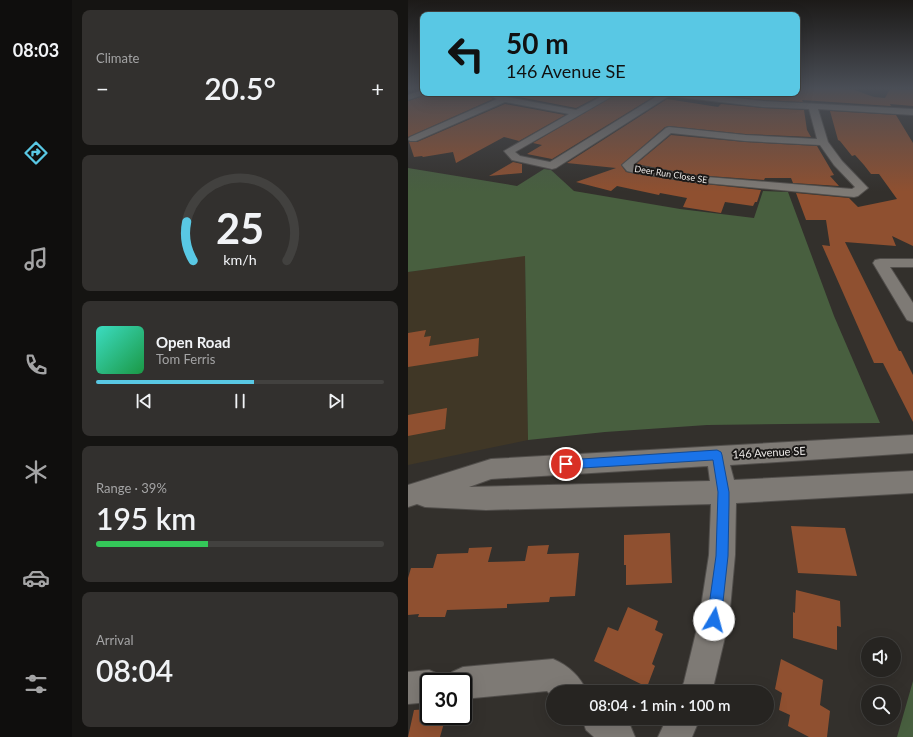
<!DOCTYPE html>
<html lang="en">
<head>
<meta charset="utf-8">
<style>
	:root { --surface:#262421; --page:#32302e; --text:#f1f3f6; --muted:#a4a4a5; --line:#42413f; --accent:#59c8e4 }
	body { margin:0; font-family:Lato,sans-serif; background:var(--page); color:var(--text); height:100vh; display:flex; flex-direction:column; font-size:15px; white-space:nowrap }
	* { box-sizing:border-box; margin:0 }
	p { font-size:13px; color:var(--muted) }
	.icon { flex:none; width:22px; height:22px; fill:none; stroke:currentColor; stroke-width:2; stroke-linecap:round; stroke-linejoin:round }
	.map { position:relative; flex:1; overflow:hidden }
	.drawer { display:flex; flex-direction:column; gap:10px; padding:10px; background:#151412; width:336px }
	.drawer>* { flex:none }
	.banner { position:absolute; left:12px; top:12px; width:380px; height:84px; border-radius:8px; box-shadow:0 4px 16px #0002,0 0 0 1px var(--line); background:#59c8e4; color:#111; overflow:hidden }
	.fabs { position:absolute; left:453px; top:637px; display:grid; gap:8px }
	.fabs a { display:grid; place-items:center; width:40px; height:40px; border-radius:50%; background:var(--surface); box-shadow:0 4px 16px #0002,0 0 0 1px var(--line); font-size:20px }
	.speed { position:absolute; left:12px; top:673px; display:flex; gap:8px; font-size:20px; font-weight:700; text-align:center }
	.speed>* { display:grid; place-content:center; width:52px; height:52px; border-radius:50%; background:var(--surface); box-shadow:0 4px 16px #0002,0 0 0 1px var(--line); line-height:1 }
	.speed .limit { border:2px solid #111; border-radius:6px; background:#fff; color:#111 }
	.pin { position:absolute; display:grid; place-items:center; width:34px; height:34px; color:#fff; margin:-17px; border:2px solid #fff; border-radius:50%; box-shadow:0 1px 4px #0007 }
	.me { position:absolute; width:44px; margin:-22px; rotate:8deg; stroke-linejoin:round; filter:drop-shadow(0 0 3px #0008) }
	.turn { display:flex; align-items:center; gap:14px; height:84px; padding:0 20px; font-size:18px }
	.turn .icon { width:52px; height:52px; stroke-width:2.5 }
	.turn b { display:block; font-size:28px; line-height:34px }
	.big { font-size:30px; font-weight:600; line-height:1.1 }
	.drawer .widget { flex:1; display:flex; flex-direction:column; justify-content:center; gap:6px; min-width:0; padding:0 14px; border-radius:8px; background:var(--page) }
	.drawer .dial { align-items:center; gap:0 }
	.dial svg { height:104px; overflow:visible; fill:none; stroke:var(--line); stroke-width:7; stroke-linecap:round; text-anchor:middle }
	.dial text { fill:var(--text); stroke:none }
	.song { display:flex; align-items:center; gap:12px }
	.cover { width:48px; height:48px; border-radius:6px; background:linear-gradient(135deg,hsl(170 70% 55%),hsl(140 70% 35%)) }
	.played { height:4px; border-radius:2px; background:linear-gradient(90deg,var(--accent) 55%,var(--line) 55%) }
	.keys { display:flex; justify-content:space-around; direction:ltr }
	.heat { display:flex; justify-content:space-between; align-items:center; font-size:22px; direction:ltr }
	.charge { height:6px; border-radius:3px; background:linear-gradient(90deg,#34c759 39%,var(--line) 0) }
	.trip { position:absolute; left:138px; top:685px; width:228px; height:40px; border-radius:20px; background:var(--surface); box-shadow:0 4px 16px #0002,0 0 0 1px var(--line); font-weight:600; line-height:40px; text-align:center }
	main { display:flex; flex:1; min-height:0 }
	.tabs { display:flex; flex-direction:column; width:72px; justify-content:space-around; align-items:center; background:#0f0e0d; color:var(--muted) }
	.tabs .icon { width:28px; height:28px }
	.tabs .current { color:var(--accent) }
	.tabs b { font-size:18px; color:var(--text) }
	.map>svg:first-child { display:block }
	.education { fill:#403726 }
	.green { fill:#485f3f }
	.building { fill:#8f5030 }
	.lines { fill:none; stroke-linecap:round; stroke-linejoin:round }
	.minor-casing { stroke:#514e4b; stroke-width:2 }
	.minor { fill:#7e7a75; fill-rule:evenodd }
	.route { fill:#1a73e8; stroke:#114b97 }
	.labels { text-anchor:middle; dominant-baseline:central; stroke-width:4; stroke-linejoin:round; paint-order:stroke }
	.far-street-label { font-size:9px; fill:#ebe8e6; stroke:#1a1817 }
	.street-label { font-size:11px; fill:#ebe8e6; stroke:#1a1817 }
</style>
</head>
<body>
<main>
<nav class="tabs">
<b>08:03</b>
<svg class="icon current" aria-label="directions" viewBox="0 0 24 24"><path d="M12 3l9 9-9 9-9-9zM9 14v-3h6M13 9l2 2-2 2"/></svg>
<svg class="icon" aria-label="music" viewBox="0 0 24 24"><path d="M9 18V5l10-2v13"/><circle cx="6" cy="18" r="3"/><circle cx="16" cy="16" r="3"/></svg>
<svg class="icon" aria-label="phone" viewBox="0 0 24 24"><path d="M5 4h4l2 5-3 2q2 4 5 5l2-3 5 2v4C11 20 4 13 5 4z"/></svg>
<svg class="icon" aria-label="climate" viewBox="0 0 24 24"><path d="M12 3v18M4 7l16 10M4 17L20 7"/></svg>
<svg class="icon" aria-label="car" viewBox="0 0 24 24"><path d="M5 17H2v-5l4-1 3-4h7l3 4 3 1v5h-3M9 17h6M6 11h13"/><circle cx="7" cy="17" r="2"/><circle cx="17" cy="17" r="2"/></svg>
<svg class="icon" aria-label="filters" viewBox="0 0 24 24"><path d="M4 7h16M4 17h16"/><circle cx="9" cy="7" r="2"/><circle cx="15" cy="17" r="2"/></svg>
</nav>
<section class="drawer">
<div class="widget"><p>Climate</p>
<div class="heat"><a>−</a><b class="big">20.5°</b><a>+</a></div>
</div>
<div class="widget dial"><svg viewBox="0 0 100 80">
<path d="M14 69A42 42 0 1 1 86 69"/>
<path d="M14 69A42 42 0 0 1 9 39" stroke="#59c8e4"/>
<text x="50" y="56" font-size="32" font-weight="700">25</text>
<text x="50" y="72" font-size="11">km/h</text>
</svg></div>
<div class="widget">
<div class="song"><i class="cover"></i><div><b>Open Road</b><p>Tom Ferris</p></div></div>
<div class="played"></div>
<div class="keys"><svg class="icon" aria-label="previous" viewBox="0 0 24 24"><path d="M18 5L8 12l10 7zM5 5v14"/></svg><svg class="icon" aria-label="pause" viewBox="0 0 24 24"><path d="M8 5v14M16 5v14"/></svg><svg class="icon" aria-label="next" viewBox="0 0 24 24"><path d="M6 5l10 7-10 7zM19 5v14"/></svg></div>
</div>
<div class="widget"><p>Range · 39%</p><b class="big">195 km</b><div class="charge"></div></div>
<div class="widget"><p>Arrival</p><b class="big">08:04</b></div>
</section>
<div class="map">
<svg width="505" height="737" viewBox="0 0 505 737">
	<rect width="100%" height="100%" fill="#33302c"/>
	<!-- education -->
	<path class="education" d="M 117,255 L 120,440 L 0,465 L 0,272 Z"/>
	<!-- green -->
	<path class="green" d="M 0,168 L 109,186 L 136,169 L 143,170 L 166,191 L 272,209 L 346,218 L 355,191 L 380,192 L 426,316 L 472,423 L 299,425 L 197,432 L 120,440 L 117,256 L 0,272 Z
		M 505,681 L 505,737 L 489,737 Z"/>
	<!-- building -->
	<path class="building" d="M 389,88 L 436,88 L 437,90 L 444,89 L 466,97 L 477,98 L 482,89 L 505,90 L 505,106 L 482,104 L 483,106 L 394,100 L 395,102 L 355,100 L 322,96 L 325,93 L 389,93 Z
		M 19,93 L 75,93 L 85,99 L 0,137 L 0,101 L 18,95 Z
		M 91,93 L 197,93 L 168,108 Z
		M 211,93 L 245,97 L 144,159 L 119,154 L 134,145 L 125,143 Z
		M 259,99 L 310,107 L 313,104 L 355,108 L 396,110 L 399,130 L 403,137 L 337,134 L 261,126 L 257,127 L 213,165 L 218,172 L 223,173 L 287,183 L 353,190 L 349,202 L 347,202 L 345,206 L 317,202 L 313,213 L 275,207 L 279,198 L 252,193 L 251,195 L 209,186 L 203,191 L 168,182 L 208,168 L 159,163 Z
		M 97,104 L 157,115 L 111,141 L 96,137 L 48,163 L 45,152 L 15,157 L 14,156 L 6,157 L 1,142 L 9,142 Z
		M 422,111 L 488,115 L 505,143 L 505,246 L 484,236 L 488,246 L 437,242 L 491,351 L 493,351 L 505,375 L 505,422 L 475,363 L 466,363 L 414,245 L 422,246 L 418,220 L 398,220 L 388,193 L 441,198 L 450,207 L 489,199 L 471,174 L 463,174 L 456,165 L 447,155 L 444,156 L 432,141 L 430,140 Z
		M 263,135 L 337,142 L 409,146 L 426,175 L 422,176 L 431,186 L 385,183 L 383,178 L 357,178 L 356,180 L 287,175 L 228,164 Z
		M 105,162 L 114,164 L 114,173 L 81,176 Z
		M 18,330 L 16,337 L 23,336 L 21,346 L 71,338 L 70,356 L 0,367 L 0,333 Z
		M 39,408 L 37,429 L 0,436 L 0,415 Z
		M 383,526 L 437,528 L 449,576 L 390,573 Z
		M 262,533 L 264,583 L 218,585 L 218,565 L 216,565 L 216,535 Z
		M 141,545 L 139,554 L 171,553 L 167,596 L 142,597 L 141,602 L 99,604 L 99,608 L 39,610 L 37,617 L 10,617 L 11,614 L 0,615 L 0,578 L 3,568 L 25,568 L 29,554 L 60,553 L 61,548 L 84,547 L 80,562 L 117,561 L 120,546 Z
		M 388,590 L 432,601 L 433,627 L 429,626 L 429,650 L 385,638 L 385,612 L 387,613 Z
		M 220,607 L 250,621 L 247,630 L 255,634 L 244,664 L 247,666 L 239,687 L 186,661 L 200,627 L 210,631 Z
		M 373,659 L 415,680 L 412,705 L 422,711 L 419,737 L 401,737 L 380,726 L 382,715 L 371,710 L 374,693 L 367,689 Z
		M 21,709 L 21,716 L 38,716 L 32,737 L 0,737 L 6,710 Z"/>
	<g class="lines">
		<!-- minor casing -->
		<g class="minor-casing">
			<path id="minor" d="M 15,90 L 15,93 L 18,94 L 0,100 L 0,95 Z
				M 76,93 L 87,93 L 98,97 L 168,110 L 200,93 L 210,93 L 107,152 L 112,156 L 142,162 L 254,93 L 279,93 L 355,101 L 505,109 L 505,115 L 410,109 L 420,142 L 434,161 L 460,188 L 450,196 L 446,197 L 287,182 L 223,172 L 219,171 L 214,165 L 258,128 L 261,127 L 337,135 L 409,139 L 401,109 L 355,107 L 261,96 L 148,168 L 144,169 L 104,160 L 96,151 L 161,114 L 97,102 L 8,141 L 2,141 L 0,139 L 2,137 L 89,99 ZM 263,133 L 337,141 L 412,145 L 426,165 L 447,187 L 444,189 L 287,176 L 225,165 Z
				M 472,259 L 505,259 L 505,267 L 482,267 L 505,303 L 505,322 L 499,320 L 465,263 L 467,260 Z
				M 505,435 L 505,453 L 322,465 L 326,480 L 505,471 L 505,493 L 328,503 L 327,555 L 321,620 L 304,692 L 272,692 L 276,682 L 291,620 L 301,555 L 303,504 L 78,510 L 17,507 L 9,504 L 0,507 L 0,485 L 83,459 ZM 300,466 L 302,481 L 61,487 L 83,479 Z
				M 145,659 C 161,666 172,676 179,692 L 145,692 L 145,697 L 139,691 L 55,699 L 55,682 L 40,682 L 44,672 L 55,667 Z
				M 21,670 L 32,675 L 35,682 L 21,682 L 21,702 L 0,704 L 0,672 Z
				M 174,718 L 214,718 L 222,725 L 227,737 L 186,737 L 178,730 Z
				M 259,718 L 292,718 L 284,737 L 250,737 Z"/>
		</g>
		<!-- minor -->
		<use href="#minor" class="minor"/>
	</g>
	<!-- sky -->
	<linearGradient id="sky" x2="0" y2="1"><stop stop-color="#1c1a18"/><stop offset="0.46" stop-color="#4a4e56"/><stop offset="1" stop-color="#4a4e56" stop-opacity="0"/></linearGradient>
	<rect width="505" height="192" fill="url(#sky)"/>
	<!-- route -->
	<path class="route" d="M 309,450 L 313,452 L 314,455 L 321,492 L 321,504 L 320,556 L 313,620 L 311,625 L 306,627 L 301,625 L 299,620 L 308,556 L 310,492 L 305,460 L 158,469 L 154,468 L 153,464 L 154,461 L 158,460 Z"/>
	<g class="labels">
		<!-- far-street labels -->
		<g class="far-street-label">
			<text transform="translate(263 174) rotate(9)">Deer Run Close SE</text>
		</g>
		<!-- street labels -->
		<g class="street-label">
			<text transform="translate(361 452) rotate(-3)">146 Avenue SE</text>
		</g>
	</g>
</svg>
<div class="fabs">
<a><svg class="icon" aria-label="sound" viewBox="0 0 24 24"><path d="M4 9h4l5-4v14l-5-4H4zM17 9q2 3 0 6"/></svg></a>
<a><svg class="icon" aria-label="search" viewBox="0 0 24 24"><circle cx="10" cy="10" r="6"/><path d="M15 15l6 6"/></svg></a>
</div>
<div class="speed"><div class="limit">30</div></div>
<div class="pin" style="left:158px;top:464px;background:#d93025"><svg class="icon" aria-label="arrive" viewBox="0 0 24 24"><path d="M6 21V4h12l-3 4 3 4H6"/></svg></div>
<svg class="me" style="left:306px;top:620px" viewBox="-20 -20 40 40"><circle r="19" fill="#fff"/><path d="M0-13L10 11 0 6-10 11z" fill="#1a73e8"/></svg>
<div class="trip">08:04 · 1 min · 100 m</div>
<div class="banner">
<div class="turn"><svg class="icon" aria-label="left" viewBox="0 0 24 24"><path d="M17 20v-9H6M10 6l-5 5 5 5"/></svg><div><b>50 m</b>146 Avenue SE</div></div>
</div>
</div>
</main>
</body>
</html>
